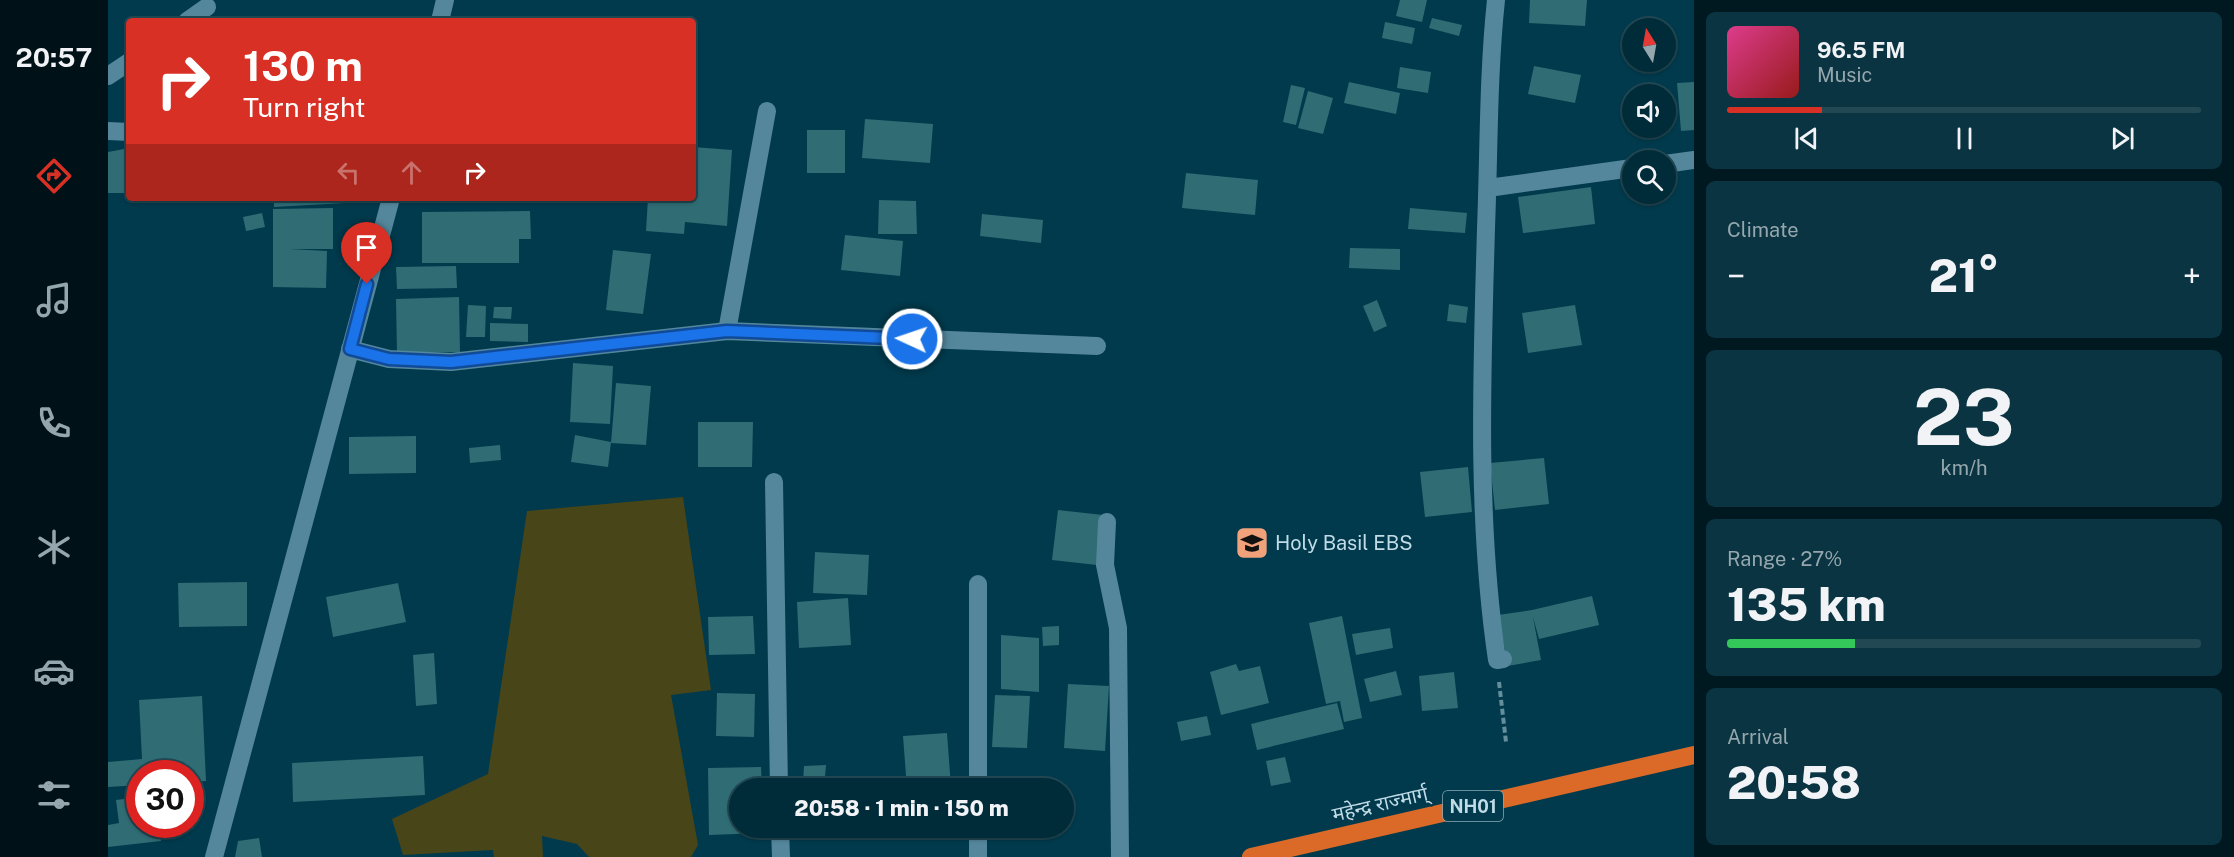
<!DOCTYPE html>
<html lang="en">
<head>
<meta charset="utf-8">
<style>
	:root { --surface:#002c39; --page:#0a3441; --text:#f1f3f6; --muted:#95a7ae; --line:#224853; --accent:#d93025 }
	body { margin:0; font-family:"Public Sans","Noto Sans Devanagari",sans-serif; background:var(--page); color:var(--text); height:100vh; display:flex; flex-direction:column; font-size:22px; white-space:nowrap }
	* { box-sizing:border-box; margin:0 }
	p { font-size:20px; color:var(--muted) }
	.icon { flex:none; width:33px; height:33px; fill:none; stroke:currentColor; stroke-width:2; stroke-linecap:round; stroke-linejoin:round }
	.map { position:relative; flex:1; overflow:hidden }
	.side { display:flex; flex-direction:column; gap:12px; padding:12px; background:#00181f; width:540px }
	.side>* { flex:none }
	.top-card { position:absolute; left:18px; top:18px; width:570px; height:183px; border-radius:6px; box-shadow:0 2px 4px #0004,0 0 0 2px var(--line); background:#d93025; color:#fff; overflow:hidden }
	.needle { width:39px; rotate:349deg }
	.fabs { position:absolute; left:1514px; top:18px; display:grid; gap:12px }
	.fabs a { display:grid; place-items:center; width:54px; height:54px; border-radius:50%; background:var(--surface); box-shadow:0 2px 4px #0004,0 0 0 2px var(--line); font-size:30px }
	.speed { position:absolute; left:18px; top:760px; display:flex; gap:12px; font-size:30px; font-weight:700; text-align:center }
	.speed>* { display:grid; place-content:center; width:78px; height:78px; border-radius:50%; background:var(--surface); box-shadow:0 2px 4px #0004,0 0 0 2px var(--line); line-height:1 }
	.speed .limit { border:9px solid #d22; background:#fff; color:#111 }
	.pin { position:absolute; display:grid; place-items:center; width:51px; height:51px; color:#fff; margin:-62px -26px; border-radius:50% 50% 50% 0; rotate:-45deg; box-shadow:0 0 6px #0007 }
	.pin .icon { rotate:45deg }
	.me { position:absolute; width:66px; margin:-33px; rotate:273deg; stroke-linejoin:round; filter:drop-shadow(0 0 4px #0008) }
	.turn { display:flex; align-items:center; gap:21px; height:126px; padding:0 18px; font-size:27px }
	.turn .icon { width:78px; height:78px; stroke-width:2.5 }
	.turn b { display:block; font-size:42px; line-height:51px }
	.lanes { display:flex; align-items:center; height:57px; padding:0 18px; background:#0003; justify-content:center; gap:30px; direction:ltr }
	.lanes .off { opacity:.35 }
	.big { font-size:45px; font-weight:800; line-height:1.1 }
	.side .tile { flex:1; display:flex; flex-direction:column; justify-content:center; gap:9px; min-width:0; padding:0 21px; border-radius:9px; background:var(--page) }
	.side .dial { align-items:center; gap:0 }
	.dial b { font-size:78px; line-height:1 }
	.song { display:flex; align-items:center; gap:18px }
	.cover { width:72px; height:72px; border-radius:9px; background:linear-gradient(135deg,hsl(330 70% 55%),hsl(0 70% 35%)) }
	.played { height:6px; border-radius:3px; background:linear-gradient(90deg,var(--accent) 20%,var(--line) 20%) }
	.keys { display:flex; justify-content:space-around; direction:ltr }
	.heat { display:flex; justify-content:space-between; align-items:center; font-size:33px; direction:ltr }
	.charge { height:9px; border-radius:4px; background:linear-gradient(90deg,#34c759 27%,var(--line) 0) }
	.trip { position:absolute; left:621px; top:778px; width:345px; height:60px; border-radius:30px; background:var(--surface); box-shadow:0 2px 4px #0004,0 0 0 2px var(--line); font-weight:800; line-height:60px; text-align:center }
	main { display:flex; flex:1; min-height:0 }
	.menu { display:flex; flex-direction:column; width:108px; justify-content:space-around; align-items:center; background:#001217; color:var(--muted) }
	.menu .icon { width:42px; height:42px }
	.menu .on { color:var(--accent) }
	.menu b { font-size:27px; color:var(--text) }
	.map>svg:first-child { display:block }
	.green { fill:#484619 }
	.building { fill:#2f6c74 }
	.lines { fill:none; stroke-linecap:round; stroke-linejoin:round }
	.path { stroke:#658e9c; stroke-width:4; stroke-dasharray:6 3; stroke-linecap:butt }
	.street { stroke:#54879c; stroke-width:18 }
	.highway { stroke:#db6a29; stroke-width:18 }
	.route-casing { stroke:#114b97; stroke-width:15 }
	.route { stroke:#1a73e8; stroke-width:10 }
	.labels { text-anchor:middle; dominant-baseline:central; stroke-width:4.5; stroke-linejoin:round; paint-order:stroke }
	.shield { fill:#003a4c; stroke:#88abb8; stroke-width:1.5 }
	.shield-label { font-size:18px; font-weight:bold; fill:#c2dce7 }
	.poi-label { font-size:20px; fill:#c2dce7; stroke:#003a4c; text-anchor:start }
	.street-label { font-size:20px; fill:#c2dce7; stroke:#003a4c }
</style>
</head>
<body>
<main>
<nav class="menu">
<b>20:57</b>
<svg class="icon on" aria-label="directions" viewBox="0 0 24 24"><path d="M12 3l9 9-9 9-9-9zM9 14v-3h6M13 9l2 2-2 2"/></svg>
<svg class="icon" aria-label="music" viewBox="0 0 24 24"><path d="M9 18V5l10-2v13"/><circle cx="6" cy="18" r="3"/><circle cx="16" cy="16" r="3"/></svg>
<svg class="icon" aria-label="phone" viewBox="0 0 24 24"><path d="M5 4h4l2 5-3 2q2 4 5 5l2-3 5 2v4C11 20 4 13 5 4z"/></svg>
<svg class="icon" aria-label="climate" viewBox="0 0 24 24"><path d="M12 3v18M4 7l16 10M4 17L20 7"/></svg>
<svg class="icon" aria-label="car" viewBox="0 0 24 24"><path d="M5 17H2v-5l4-1 3-4h7l3 4 3 1v5h-3M9 17h6M6 11h13"/><circle cx="7" cy="17" r="2"/><circle cx="17" cy="17" r="2"/></svg>
<svg class="icon" aria-label="filters" viewBox="0 0 24 24"><path d="M4 7h16M4 17h16"/><circle cx="9" cy="7" r="2"/><circle cx="15" cy="17" r="2"/></svg>
</nav>
<div class="map">
<svg width="1586" height="857" viewBox="0 0 1586 857">
	<rect width="100%" height="100%" fill="#003a4c"/>
	<!-- green -->
	<path class="green" d="M 575,497 L 603,690 L 563,695 L 590,845 L 583,857 L 481,857 L 469,844 L 434,836 L 435,857 L 386,857 L 385,850 L 295,855 L 284,819 L 380,774 L 419,511 Z"/>
	<!-- building -->
	<path class="building" d="M 1292,0 L 1319,0 L 1314,22 L 1288,16 Z
		M 1422,0 L 1479,0 L 1477,26 L 1421,23 Z
		M 1324,18 L 1354,25 L 1351,36 L 1321,28 Z
		M 1277,22 L 1307,28 L 1304,44 L 1274,38 Z
		M 1426,66 L 1473,75 L 1467,103 L 1420,94 Z
		M 1292,67 L 1323,72 L 1320,93 L 1289,88 Z
		M 1241,82 L 1292,93 L 1288,114 L 1236,103 Z
		M 1586,82 L 1586,130 L 1573,131 L 1569,83 Z
		M 1183,85 L 1197,88 L 1188,125 L 1175,122 Z
		M 1200,91 L 1225,98 L 1215,134 L 1190,128 Z
		M 757,119 L 825,124 L 822,163 L 754,158 Z
		M 699,130 L 737,130 L 737,173 L 699,173 Z
		M 585,147 L 624,150 L 619,226 L 577,222 L 576,234 L 538,231 L 540,198 L 585,198 Z
		M 16,149 L 21,193 L 0,193 L 0,152 Z
		M 1078,173 L 1150,180 L 1147,215 L 1074,208 Z
		M 1483,187 L 1487,224 L 1415,233 L 1410,197 Z
		M 166,198 L 237,198 L 237,203 L 166,207 Z
		M 771,200 L 808,201 L 809,234 L 770,234 Z
		M 225,208 L 225,249 L 182,249 L 219,251 L 218,288 L 165,287 L 165,209 Z
		M 1302,208 L 1359,213 L 1357,233 L 1300,229 Z
		M 422,211 L 423,239 L 411,239 L 411,263 L 314,263 L 314,212 Z
		M 154,213 L 157,227 L 138,231 L 135,217 Z
		M 874,214 L 935,220 L 933,243 L 872,236 Z
		M 737,235 L 795,241 L 792,276 L 733,270 Z
		M 1242,248 L 1292,249 L 1292,270 L 1241,268 Z
		M 505,250 L 543,254 L 535,314 L 498,310 Z
		M 348,266 L 349,288 L 289,289 L 288,267 Z
		M 351,297 L 352,352 L 289,353 L 288,299 Z
		M 1269,300 L 1279,326 L 1266,332 L 1255,306 Z
		M 1341,304 L 1360,307 L 1358,323 L 1339,321 Z
		M 360,305 L 378,306 L 377,337 L 358,337 Z
		M 1467,305 L 1474,345 L 1420,353 L 1414,313 Z
		M 386,307 L 404,307 L 403,319 L 385,318 Z
		M 382,323 L 420,324 L 420,342 L 382,341 Z
		M 465,363 L 505,366 L 502,424 L 462,422 Z
		M 508,383 L 543,386 L 538,445 L 503,443 Z
		M 590,422 L 645,422 L 644,467 L 590,467 Z
		M 467,435 L 503,442 L 500,467 L 463,462 Z
		M 308,436 L 308,473 L 241,474 L 241,437 Z
		M 392,445 L 393,460 L 362,463 L 361,448 Z
		M 1436,458 L 1441,504 L 1387,510 L 1382,463 Z
		M 1360,467 L 1364,512 L 1317,517 L 1312,472 Z
		M 950,510 L 995,515 L 989,565 L 944,560 Z
		M 707,552 L 761,555 L 759,595 L 705,593 Z
		M 139,582 L 139,626 L 71,627 L 70,583 Z
		M 290,583 L 298,622 L 225,637 L 218,597 Z
		M 1484,596 L 1491,625 L 1431,639 L 1425,617 L 1433,660 L 1400,666 L 1390,615 L 1424,610 Z
		M 740,598 L 743,645 L 691,648 L 689,602 Z
		M 645,616 L 647,654 L 601,655 L 600,617 Z
		M 1234,616 L 1254,718 L 1236,722 L 1232,701 L 1218,704 L 1201,623 Z
		M 951,626 L 951,645 L 935,646 L 934,627 Z
		M 1282,628 L 1285,648 L 1248,655 L 1244,634 Z
		M 893,635 L 931,638 L 931,692 L 893,689 Z
		M 326,653 L 329,704 L 308,706 L 305,655 Z
		M 1128,664 L 1131,671 L 1152,666 L 1161,703 L 1113,715 L 1102,672 Z
		M 1288,671 L 1294,695 L 1262,702 L 1256,679 Z
		M 1346,672 L 1350,708 L 1314,711 L 1311,676 Z
		M 960,684 L 1001,686 L 997,751 L 956,748 Z
		M 609,693 L 647,694 L 646,737 L 608,736 Z
		M 887,695 L 922,696 L 919,748 L 884,747 Z
		M 94,696 L 98,781 L 82,782 L 82,774 L 32,774 L 32,785 L 0,787 L 0,762 L 34,759 L 31,700 Z
		M 1229,703 L 1236,729 L 1149,750 L 1143,724 Z
		M 1099,716 L 1103,735 L 1073,741 L 1069,722 Z
		M 839,733 L 843,787 L 799,789 L 795,736 Z
		M 315,756 L 317,795 L 185,802 L 184,763 Z
		M 1177,757 L 1183,782 L 1163,786 L 1158,761 Z
		M 718,765 L 716,789 L 711,789 L 711,781 L 695,782 L 696,766 Z
		M 653,767 L 654,789 L 632,789 L 632,828 L 655,828 L 655,833 L 601,835 L 600,768 Z
		M 32,797 L 32,825 L 51,825 L 53,841 L 0,847 L 0,825 L 11,823 L 8,800 Z
		M 151,838 L 154,857 L 127,857 L 130,841 Z"/>
	<g class="lines">
		<!-- path -->
		<path class="path" d="M 1391,682 L 1398,742"/>
		<!-- street -->
		<path class="street" d="M 1388,0 C 1380,75 1381,152 1378,228 C 1374,371 1368,517 1389,660 L 1395,659
			M 79,21 L 99,7
			M 332,21 L 337,0
			M 0,76 L 21,62
			M 0,131 L 21,132
			M 1557,164 L 1586,160
			M 1380,188 L 1524,168
			M 619,331 L 989,346
			M 242,349 L 281,359 L 343,362 L 619,331 L 659,111
			M 666,482 L 671,789
			M 999,522 L 997,565 L 1010,628 L 1012,857
			M 870,584 L 870,789
			M 672,828 L 673,857
			M 870,828 L 870,857
			M 106,857 L 283,198"/>
		<!-- highway -->
		<path class="highway" d="M 1143,857 L 1586,755"/>
	</g>
	<g class="lines">
		<!-- route casing -->
		<g class="route-casing">
			<path id="route" d="M 259,284 L 242,349 L 281,359 L 343,362 L 619,331 L 804,339"/>
		</g>
		<!-- route -->
		<use href="#route" class="route"/>
	</g>
	<!-- icons -->
	<defs>
		<g id="school-square" transform="scale(1.725)"><rect x="-9" y="-9" width="18" height="18" rx="4" fill="#f1a27b" stroke="#003a4c"/><path d="M0-5L7-2L0 1L-7-2ZM-4 1L0 2.5L4 1V4Q0 6-4 4Z" fill="#111"/></g>
	</defs>
	<g fill-rule="evenodd">
		<use href="#school-square" x="1144" y="543"/>
	</g>
	<g class="labels">
		<!-- shield labels -->
		<rect class="shield" x="1335" y="791" width="60" height="30" rx="4.5"/>
		<g class="shield-label">
			<text x="1365" y="806">NH01</text>
		</g>
		<!-- poi labels -->
		<g class="poi-label">
			<text x="1167" y="543">Holy Basil EBS</text>
		</g>
		<!-- street labels -->
		<g class="street-label">
			<text transform="translate(1272 804) rotate(-13)">महेन्द्र राज्मार्ग्</text>
		</g>
	</g>
</svg>
<div class="fabs">
<a><svg class="needle" viewBox="-14 -14 28 28"><path d="M0-13l5 13h-10z" fill="#e53935"/><path d="M0 13l5-13h-10z" fill="#95a7ae"/></svg></a>
<a><svg class="icon" aria-label="sound" viewBox="0 0 24 24"><path d="M4 9h4l5-4v14l-5-4H4zM17 9q2 3 0 6"/></svg></a>
<a><svg class="icon" aria-label="search" viewBox="0 0 24 24"><circle cx="10" cy="10" r="6"/><path d="M15 15l6 6"/></svg></a>
</div>
<div class="speed"><div class="limit">30</div></div>
<div class="pin" style="left:259px;top:284px;background:#d93025"><svg class="icon" aria-label="arrive" viewBox="0 0 24 24"><path d="M6 21V4h12l-3 4 3 4H6"/></svg></div>
<svg class="me" style="left:804px;top:339px" viewBox="-20 -20 40 40"><circle r="17" fill="#1a73e8" stroke="#fff" stroke-width="3"/><path d="M0-11L8 9 0 5-8 9z" fill="#fff"/></svg>
<div class="trip">20:58 · 1 min · 150 m</div>
<div class="top-card">
<div class="turn"><svg class="icon" aria-label="right" viewBox="0 0 24 24"><path d="M7 20v-9h11M14 6l5 5-5 5"/></svg><div><b>130 m</b>Turn right</div></div>
<div class="lanes"><svg class="icon off" aria-label="left" viewBox="0 0 24 24"><path d="M17 20v-9H6M10 6l-5 5 5 5"/></svg><svg class="icon off" aria-label="ahead" viewBox="0 0 24 24"><path d="M12 20V5M6 11l6-6 6 6"/></svg><svg class="icon" aria-label="right" viewBox="0 0 24 24"><path d="M7 20v-9h11M14 6l5 5-5 5"/></svg></div>
</div>
</div>
<section class="side">
<div class="tile">
<div class="song"><i class="cover"></i><div><b>96.5 FM</b><p>Music</p></div></div>
<div class="played"></div>
<div class="keys"><svg class="icon" aria-label="previous" viewBox="0 0 24 24"><path d="M18 5L8 12l10 7zM5 5v14"/></svg><svg class="icon" aria-label="pause" viewBox="0 0 24 24"><path d="M8 5v14M16 5v14"/></svg><svg class="icon" aria-label="next" viewBox="0 0 24 24"><path d="M6 5l10 7-10 7zM19 5v14"/></svg></div>
</div>
<div class="tile"><p>Climate</p>
<div class="heat"><a>−</a><b class="big">21°</b><a>+</a></div>
</div>
<div class="tile dial"><b>23</b><p>km/h</p></div>
<div class="tile"><p>Range · 27%</p><b class="big">135 km</b><div class="charge"></div></div>
<div class="tile"><p>Arrival</p><b class="big">20:58</b></div>
</section>
</main>
</body>
</html>
